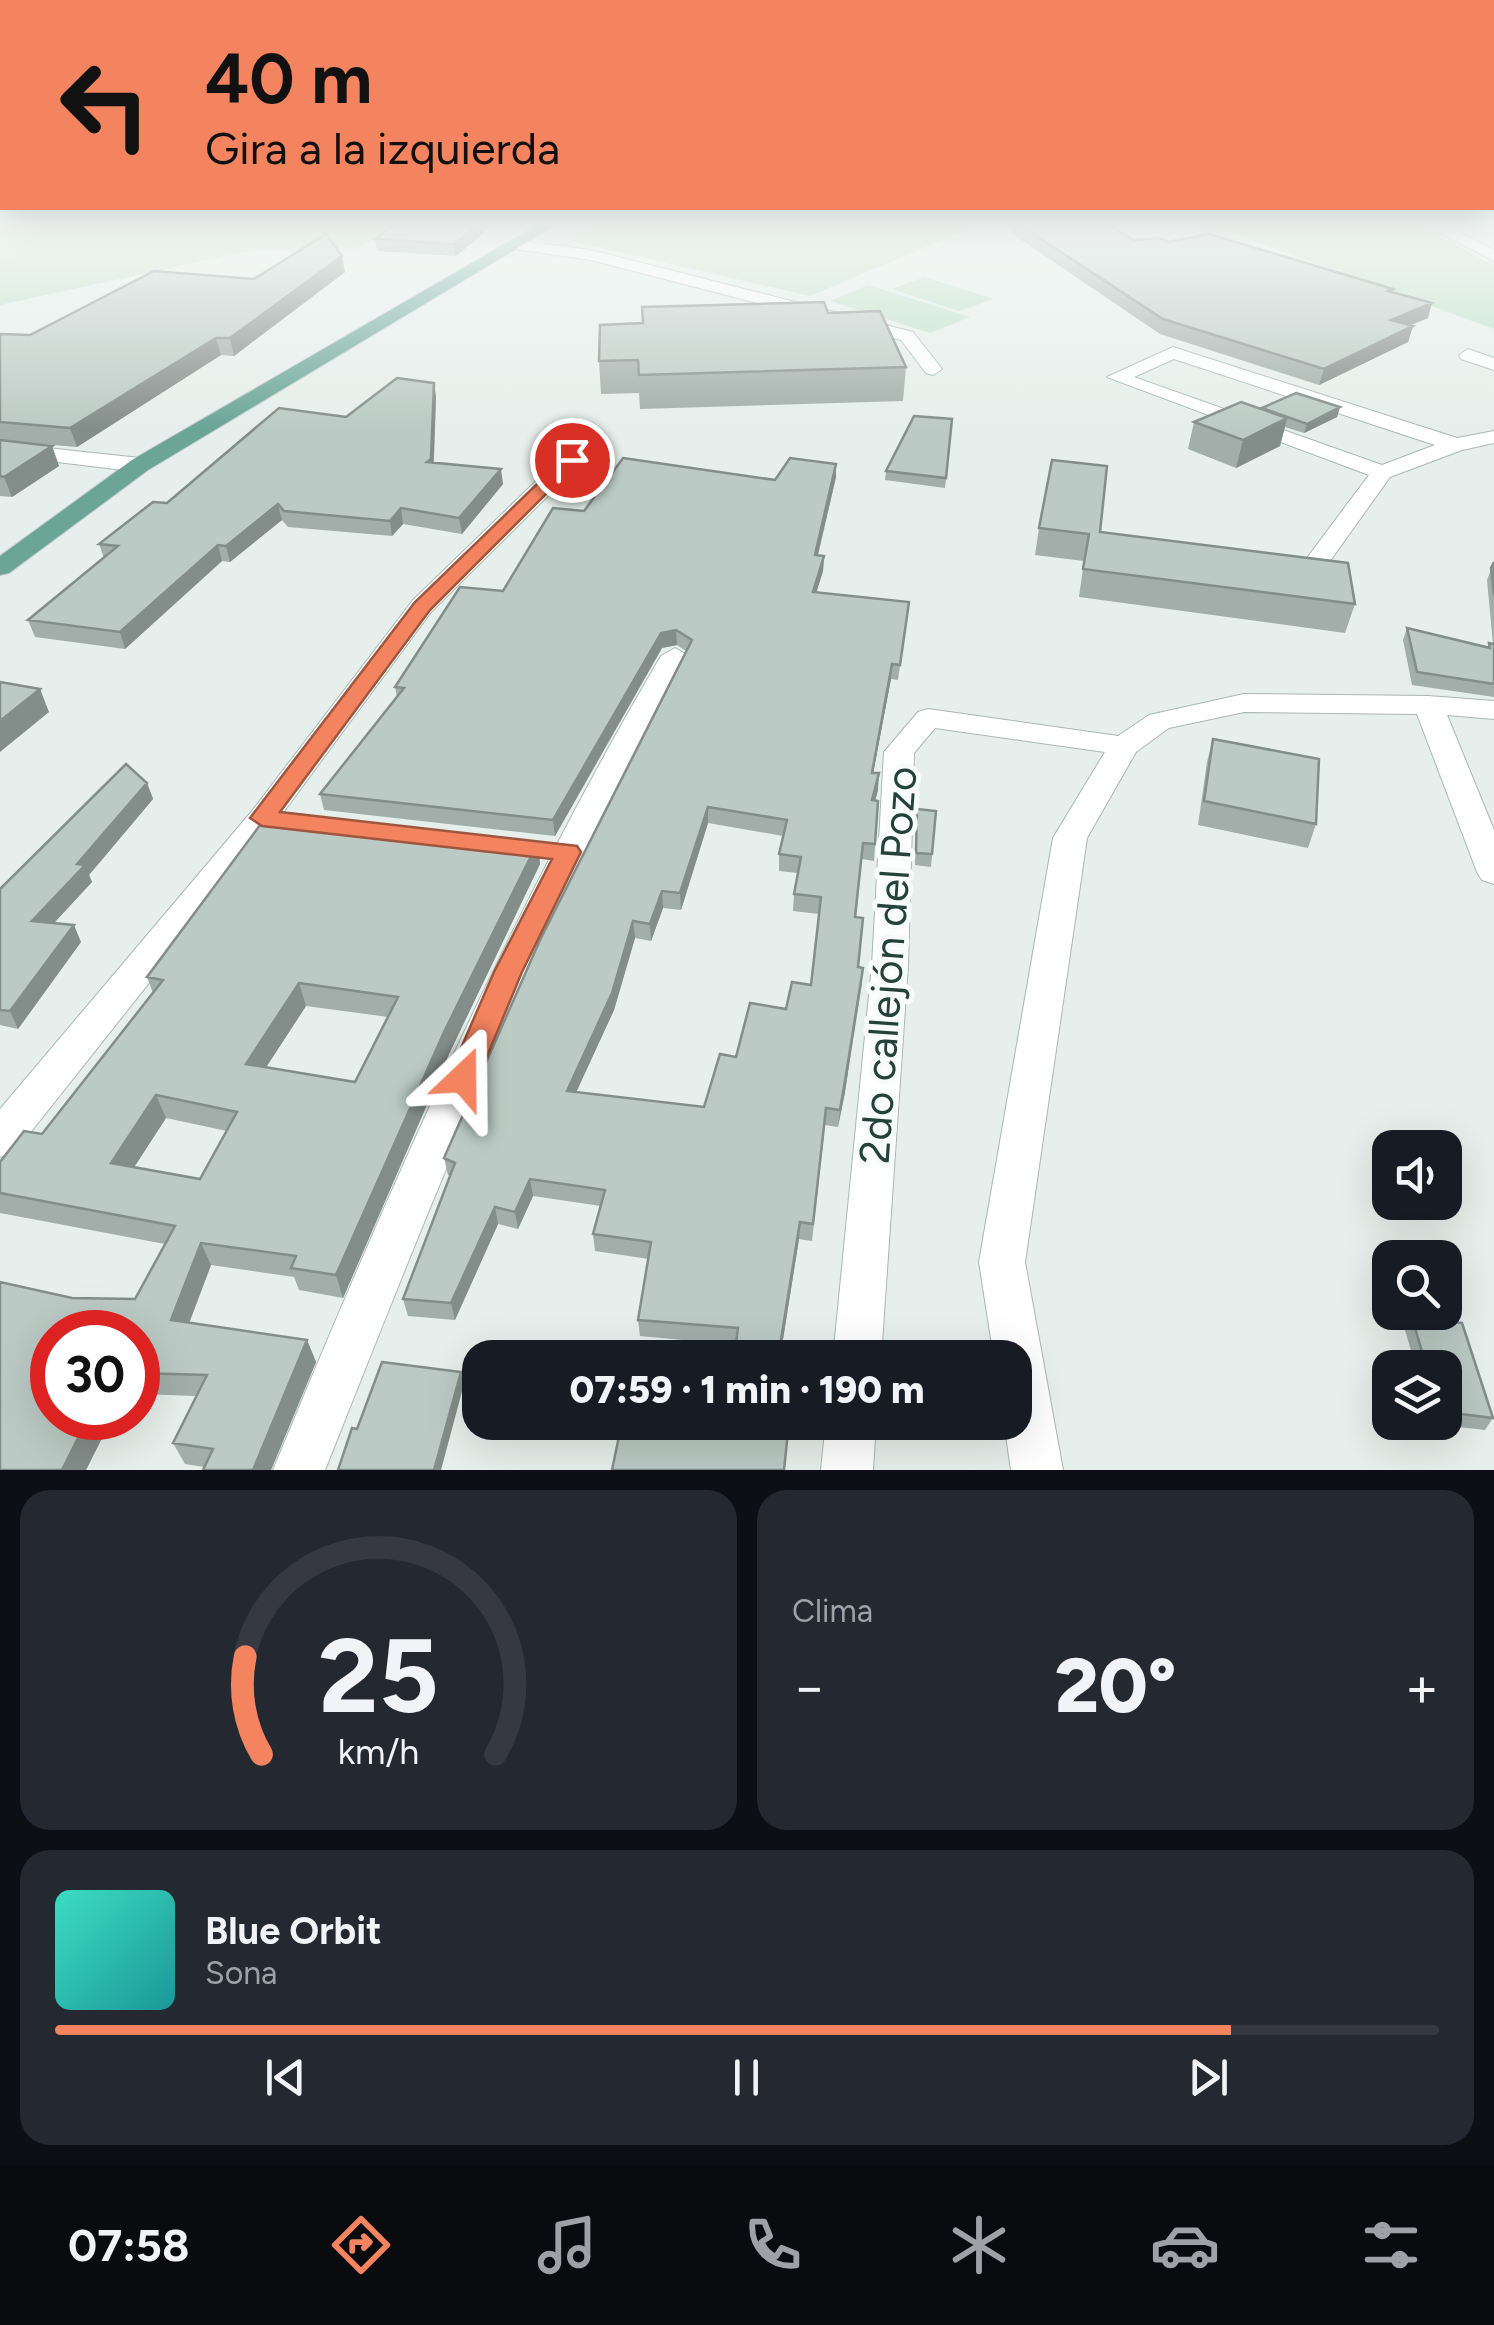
<!DOCTYPE html>
<html lang="es">
<head>
<meta charset="utf-8">
<style>
	:root { --surface:#171b24; --page:#242831; --text:#f1f3f6; --muted:#9ea1a6; --line:#363941; --accent:#f4845f }
	body { margin:0; font-family:Figtree,sans-serif; background:var(--page); color:var(--text); height:100vh; display:flex; flex-direction:column; font-size:38px; white-space:nowrap }
	* { box-sizing:border-box; margin:0 }
	p { font-size:32px; color:var(--muted) }
	.icon { flex:none; width:55px; height:55px; fill:none; stroke:currentColor; stroke-width:2; stroke-linecap:round; stroke-linejoin:round }
	.map { position:relative; height:1470px; overflow:hidden }
	.panel { display:flex; flex-direction:column; gap:20px; padding:20px; background:#0d0f14; flex:1 }
	.panel>* { flex:none }
	.top-card { position:absolute; left:0px; top:0px; width:1495px; height:210px; box-shadow:0 10px 40px #0002; background:#f4845f; color:#111; overflow:hidden }
	.fabs { position:absolute; left:1372px; top:1130px; display:grid; gap:20px }
	.fabs a { display:grid; place-items:center; width:90px; height:90px; border-radius:20px; background:var(--surface); box-shadow:0 10px 40px #0002; font-size:50px }
	.speed { position:absolute; left:30px; top:1310px; display:flex; gap:20px; font-size:50px; font-weight:700; text-align:center }
	.speed>* { display:grid; place-content:center; width:130px; height:130px; border-radius:50%; background:var(--surface); box-shadow:0 10px 40px #0002; line-height:1 }
	.speed .limit { border:15px solid #d22; background:#fff; color:#111 }
	.pin { position:absolute; display:grid; place-items:center; width:85px; height:85px; color:#fff; margin:-42px; border:5px solid #fff; border-radius:50%; box-shadow:0 2px 10px #0007 }
	.me { position:absolute; width:110px; margin:-55px; rotate:23deg; stroke-linejoin:round; filter:drop-shadow(0 0 8px #0008) }
	.turn { display:flex; align-items:center; gap:35px; height:210px; padding:0 40px; font-size:45px }
	.turn .icon { width:130px; height:130px; stroke-width:2.5 }
	.turn b { display:block; font-size:70px; line-height:85px }
	.big { font-size:75px; font-weight:800; line-height:1.1 }
	.panel .widget { flex:1; display:flex; flex-direction:column; justify-content:center; gap:15px; min-width:0; padding:0 35px; border-radius:30px; background:var(--page) }
	.panel .dial { align-items:center; gap:0 }
	.dial svg { height:260px; overflow:visible; fill:none; stroke:var(--line); stroke-width:7; stroke-linecap:round; text-anchor:middle }
	.dial text { fill:var(--text); stroke:none }
	.song { display:flex; align-items:center; gap:30px }
	.cover { width:120px; height:120px; border-radius:15px; background:linear-gradient(135deg,hsl(170 70% 55%),hsl(180 70% 35%)) }
	.played { height:10px; border-radius:5px; background:linear-gradient(90deg,var(--accent) 85%,var(--line) 85%) }
	.keys { display:flex; justify-content:space-around; direction:ltr }
	.heat { display:flex; justify-content:space-between; align-items:center; font-size:55px; direction:ltr }
	.panel .tiles { flex:1; display:grid; gap:20px; grid-template-columns:1fr 1fr }
	.widget:last-child { grid-column:span 2 }
	.trip { position:absolute; left:462px; top:1340px; width:570px; height:100px; border-radius:30px; background:var(--surface); box-shadow:0 10px 40px #0002; font-weight:800; line-height:100px; text-align:center }
	.tabs { display:flex; height:160px; justify-content:space-around; align-items:center; background:#090b0e; color:var(--muted) }
	.tabs .icon { width:70px; height:70px }
	.tabs .current { color:var(--accent) }
	.tabs b { font-size:45px; color:var(--text) }
	.map>svg:first-child { display:block }
	.green { fill:#bfe0c8 }
	.lines { fill:none; stroke-linecap:round; stroke-linejoin:round }
	.minor-casing { stroke:#a8b8b2; stroke-width:2 }
	.major-casing { stroke:#c2cac8; stroke-width:2 }
	.minor { fill:#fff; fill-rule:evenodd }
	.major { fill:#6aa596; fill-rule:evenodd }
	.wall { fill:#a1aea9; fill-rule:evenodd }
	.shaded-wall { fill:#838d89 }
	.building { fill:#bbcac4; stroke:#838d89; stroke-width:2.5; fill-rule:evenodd }
	.route { fill:#f4845f; stroke:#9f563e; stroke-width:2.5 }
	.labels { text-anchor:middle; dominant-baseline:central; stroke-width:10; stroke-linejoin:round; paint-order:stroke }
	.near-street-label { font-size:42px; fill:#24423a; stroke:#f7fbf9 }
</style>
</head>
<body>
<div class="map">
<svg width="1494" height="1470" viewBox="0 0 1494 1470">
	<rect width="100%" height="100%" fill="#e6efeb"/>
	<!-- green -->
	<path class="green" d="M 0,223 L 402,223 L 358,248 L 257,249 L 0,305 Z
		M 598,223 L 1414,223 L 1494,265 L 1494,329 L 1227,231 L 980,224 L 810,296 L 571,241 Z
		M 924,277 L 994,299 L 959,311 L 892,289 Z
		M 868,285 L 970,317 L 930,333 L 830,301 Z"/>
	<g class="lines">
		<!-- minor casing -->
		<g class="minor-casing">
			<path id="minor" d="M 1422,223 L 1441,223 L 1494,250 L 1494,261 Z
				M 520,241 L 591,250 L 913,332 L 942,369 L 933,375 L 926,373 L 901,340 L 591,260 L 515,249 L 512,246 Z
				M 1173,347 L 1457,438 L 1494,431 L 1494,443 L 1462,450 L 1390,477 L 1320,575 L 1302,575 L 1298,570 L 1369,475 L 1107,377 ZM 1174,359 L 1435,445 L 1382,465 L 1134,377 Z
				M 1468,349 L 1494,358 L 1494,370 L 1461,359 L 1459,355 Z
				M 0,443 L 140,458 L 151,465 L 140,472 L 0,455 Z
				M 572,452 L 580,454 L 583,459 L 580,464 L 431,612 L 274,825 L 15,1152 L 0,1157 L 0,1109 L 252,811 L 413,600 L 564,454 Z
				M 675,648 L 689,656 C 543,917 435,1193 325,1470 L 273,1470 C 388,1192 508,916 661,656 Z
				M 1244,694 L 1428,696 L 1494,701 L 1494,719 L 1447,715 L 1494,830 L 1494,884 L 1482,880 L 1477,872 L 1417,714 L 1244,712 L 1169,728 L 1136,752 L 1087,838 L 1025,1262 L 1063,1470 L 1011,1470 L 1004,1422 L 1015,1422 L 1015,1358 L 994,1358 L 979,1262 L 1053,838 L 1105,752 L 935,728 L 914,753 L 908,965 L 881,1358 L 833,1358 L 872,965 L 884,752 L 918,712 L 928,709 L 1118,736 L 1149,715 Z
				M 826,1422 L 876,1422 L 873,1470 L 821,1470 Z"/>
		</g>
		<!-- major casing -->
		<g class="major-casing">
			<path id="major" d="M 541,223 L 559,223 L 148,470 L 9,573 L 0,575 L 0,556 L 132,460 Z"/>
		</g>
		<!-- minor -->
		<use href="#minor" class="minor"/>
		<!-- major -->
		<use href="#major" class="major"/>
	</g>
	<!-- wall -->
	<path class="wall" d="M 397,223 L 495,223 L 456,256 L 377,251 L 375,239 Z
		M 1012,223 L 1107,223 L 1133,240 L 1168,242 L 1393,289 L 1392,292 L 1428,318 L 1410,325 L 1413,326 L 1408,342 L 1319,385 L 1160,334 L 1011,233 Z
		M 345,272 L 234,356 L 221,355 L 77,447 L 17,442 L 52,446 L 59,466 L 12,497 L 0,496 L 0,334 L 30,335 L 254,279 Z
		M 828,313 L 906,367 L 903,401 L 640,409 L 639,393 L 601,394 L 599,361 L 642,323 Z
		M 434,383 L 436,397 L 434,462 L 503,484 L 462,534 L 403,524 L 392,536 L 288,527 L 282,520 L 230,562 L 222,561 L 125,649 L 35,637 L 28,620 L 104,558 L 99,544 L 167,503 L 346,417 Z
		M 1340,407 L 1337,417 L 1304,433 L 1285,427 L 1280,446 L 1236,468 L 1188,449 L 1194,422 L 1262,409 Z
		M 952,419 L 945,488 L 885,480 L 886,471 Z
		M 836,464 L 836,477 L 818,556 L 824,556 L 823,571 L 816,592 L 909,602 L 898,680 L 891,679 L 873,773 L 878,790 L 875,801 L 878,801 L 874,861 L 862,859 L 856,917 L 858,967 L 862,984 L 845,1092 L 838,1127 L 825,1125 L 812,1241 L 799,1239 L 781,1352 L 736,1345 L 640,1336 L 638,1320 L 649,1259 L 595,1251 L 593,1234 L 601,1206 L 533,1196 L 518,1229 L 498,1224 L 455,1320 L 408,1316 L 403,1299 L 450,1176 L 448,1175 L 444,1158 L 686,651 L 677,645 L 662,648 L 555,836 L 324,810 L 320,794 L 397,697 L 395,687 L 503,591 L 584,511 L 775,480 ZM 708,823 L 783,836 L 779,854 L 779,871 L 798,873 L 794,894 L 793,911 L 819,914 L 811,985 L 736,1057 L 704,1107 L 576,1092 L 614,1010 L 635,938 L 651,941 L 663,908 L 681,910 Z
		M 1039,528 L 1100,532 L 1355,604 L 1345,633 L 1079,597 L 1084,561 L 1035,555 Z
		M 1494,562 L 1494,697 L 1412,685 L 1403,640 L 1407,628 L 1487,648 L 1489,643 L 1493,644 L 1487,580 Z
		M 1213,739 L 1316,824 L 1308,848 L 1198,825 L 1207,762 Z
		M 147,783 L 153,799 L 89,875 L 92,882 L 54,923 L 81,942 L 18,1029 L 0,1025 L 0,889 Z
		M 917,809 L 936,811 L 931,867 L 915,865 Z
		M 269,813 L 538,842 L 540,864 L 449,1054 L 343,1298 L 299,1290 L 294,1277 L 211,1265 L 189,1323 L 307,1340 L 316,1362 L 271,1470 L 203,1470 L 204,1467 L 185,1464 L 173,1443 L 196,1396 L 138,1394 L 138,1332 L 52,1332 L 52,1418 L 112,1418 L 86,1470 L 0,1470 L 0,1282 L 72,1298 L 135,1299 L 165,1244 L 0,1213 L 0,1162 L 24,1131 L 42,1134 L 153,993 L 147,977 ZM 306,1006 L 388,1017 L 355,1082 L 266,1067 ZM 166,1118 L 227,1131 L 200,1179 L 134,1167 Z
		M 1412,1318 L 1493,1418 L 1485,1430 L 1432,1424 L 1432,1422 L 1445,1422 L 1445,1368 L 1416,1368 L 1405,1330 Z"/>
	<!-- shaded-wall -->
	<path class="shaded-wall" d="M 480,223 L 495,223 L 456,256 L 454,244 Z
		M 342,256 L 345,272 L 234,356 L 230,338 Z
		M 1432,303 L 1428,318 L 1387,335 L 1391,320 Z
		M 1413,326 L 1408,342 L 1319,385 L 1324,369 Z
		M 216,338 L 221,355 L 77,447 L 70,428 Z
		M 434,383 L 436,397 L 433,473 L 427,462 Z
		M 1340,407 L 1337,417 L 1304,433 L 1307,424 Z
		M 1287,418 L 1280,446 L 1236,468 L 1243,440 Z
		M 52,446 L 59,466 L 12,497 L 4,477 Z
		M 836,464 L 836,477 L 814,570 L 815,555 Z
		M 501,469 L 503,484 L 462,534 L 459,518 Z
		M 278,504 L 282,520 L 230,562 L 226,546 Z
		M 401,508 L 403,524 L 392,536 L 390,521 Z
		M 218,545 L 222,561 L 125,649 L 120,632 Z
		M 824,556 L 823,571 L 812,607 L 813,592 Z
		M 676,630 L 677,645 L 662,648 L 555,836 L 553,820 L 661,633 Z
		M 892,664 L 891,679 L 870,789 L 872,773 Z
		M 40,689 L 49,712 L 0,752 L 0,721 Z
		M 879,773 L 878,790 L 871,817 L 872,800 Z
		M 147,783 L 153,799 L 89,875 L 92,882 L 40,938 L 32,921 L 77,864 Z
		M 708,807 L 708,823 L 681,910 L 680,893 Z
		M 538,842 L 540,864 L 449,1054 L 343,1298 L 336,1275 L 444,1032 Z
		M 662,891 L 663,908 L 651,941 L 650,924 Z
		M 633,921 L 635,938 L 614,1010 L 569,1108 L 567,1091 Z
		M 74,925 L 81,942 L 18,1029 L 10,1011 Z
		M 863,968 L 845,1092 L 838,1127 L 840,1110 Z
		M 299,983 L 306,1006 L 254,1086 L 246,1064 Z
		M 156,1095 L 166,1118 L 122,1186 L 111,1163 Z
		M 530,1179 L 533,1196 L 518,1229 L 515,1212 Z
		M 495,1207 L 498,1224 L 455,1320 L 451,1303 Z
		M 800,1222 L 799,1239 L 780,1358 L 779,1358 Z
		M 201,1243 L 211,1265 L 182,1342 L 171,1320 Z
		M 307,1340 L 316,1362 L 271,1470 L 253,1470 Z
		M 461,1372 L 464,1384 L 441,1470 L 434,1470 Z
		M 88,1418 L 112,1418 L 86,1470 L 62,1470 Z"/>
	<!-- building -->
	<path class="building" d="M 397,223 L 480,223 L 454,244 L 375,239 Z
		M 1017,223 L 1107,223 L 1133,240 L 1160,238 L 1168,242 L 1209,234 L 1393,289 L 1388,291 L 1432,303 L 1391,320 L 1413,326 L 1324,369 L 1163,319 Z
		M 326,234 L 342,256 L 230,338 L 216,338 L 70,428 L 0,422 L 0,334 L 30,335 L 154,271 L 254,279 Z
		M 824,302 L 828,313 L 880,311 L 906,367 L 639,375 L 638,360 L 599,361 L 600,325 L 643,323 L 642,307 Z
		M 397,378 L 434,383 L 431,459 L 427,462 L 501,469 L 459,518 L 401,508 L 390,521 L 284,511 L 278,504 L 226,546 L 218,545 L 120,632 L 28,620 L 118,546 L 99,544 L 153,502 L 167,503 L 279,408 L 346,417 Z
		M 1296,393 L 1340,407 L 1307,424 L 1262,408 Z
		M 1241,402 L 1287,418 L 1243,440 L 1194,422 Z
		M 914,416 L 952,419 L 946,478 L 886,471 Z
		M 0,440 L 52,446 L 4,477 L 0,476 Z
		M 623,458 L 775,480 L 790,458 L 836,464 L 815,555 L 824,556 L 813,592 L 909,602 L 900,665 L 892,664 L 872,773 L 879,773 L 872,800 L 878,801 L 875,844 L 863,843 L 855,917 L 863,918 L 858,967 L 863,968 L 846,1075 L 840,1110 L 826,1108 L 813,1224 L 800,1222 L 779,1352 L 796,1354 L 795,1358 L 734,1358 L 738,1328 L 638,1320 L 651,1242 L 593,1234 L 605,1190 L 530,1179 L 515,1212 L 495,1207 L 451,1303 L 403,1299 L 455,1163 L 444,1158 L 540,940 L 692,640 L 676,630 L 661,633 L 553,820 L 320,794 L 404,688 L 395,687 L 460,587 L 503,591 L 553,508 L 584,511 ZM 708,807 L 787,820 L 779,854 L 801,857 L 794,894 L 821,897 L 811,985 L 792,982 L 786,1009 L 750,1003 L 736,1057 L 720,1054 L 704,1107 L 567,1091 L 612,993 L 633,921 L 650,924 L 662,891 L 680,893 Z
		M 1052,460 L 1107,466 L 1100,532 L 1348,563 L 1355,604 L 1083,569 L 1089,534 L 1039,528 Z
		M 1494,562 L 1494,595 L 1491,568 Z
		M 1407,628 L 1490,648 L 1489,643 L 1494,644 L 1494,684 L 1417,672 Z
		M 0,682 L 40,689 L 0,721 Z
		M 1213,739 L 1319,759 L 1316,824 L 1204,801 Z
		M 126,764 L 147,783 L 77,864 L 85,865 L 32,921 L 74,925 L 10,1011 L 0,1010 L 0,889 Z
		M 917,809 L 936,811 L 932,854 L 916,853 Z
		M 269,813 L 538,842 L 444,1032 L 336,1275 L 291,1268 L 296,1256 L 201,1243 L 171,1320 L 307,1340 L 253,1470 L 203,1470 L 213,1449 L 173,1443 L 207,1375 L 138,1373 L 138,1332 L 52,1332 L 52,1418 L 88,1418 L 62,1470 L 0,1470 L 0,1282 L 72,1298 L 135,1299 L 175,1226 L 0,1193 L 0,1162 L 24,1131 L 42,1134 L 163,980 L 147,977 ZM 299,983 L 398,997 L 355,1082 L 246,1064 ZM 156,1095 L 237,1112 L 200,1179 L 111,1163 Z
		M 1412,1318 L 1462,1323 L 1493,1418 L 1445,1412 L 1445,1368 L 1427,1368 Z
		M 382,1362 L 461,1372 L 434,1470 L 338,1470 L 352,1428 L 357,1429 Z
		M 622,1422 L 789,1422 L 784,1470 L 612,1470 Z"/>
	<!-- sky -->
	<linearGradient id="sky" x2="0" y2="1"><stop stop-color="#84bce0"/><stop offset="0.52" stop-color="#f4f8f6"/><stop offset="1" stop-color="#f4f8f6" stop-opacity="0"/></linearGradient>
	<rect width="1494" height="429" fill="url(#sky)"/>
	<!-- route -->
	<path class="route" d="M 566,456 L 580,460 L 430,610 L 280,812 L 577,846 L 581,852 L 522,972 L 478,1078 L 474,1087 L 463,1091 L 452,1087 L 448,1078 L 494,972 L 552,859 L 262,826 L 250,818 L 415,602 Z"/>
	<g class="labels">
		<!-- near-street labels -->
		<g class="near-street-label">
			<text transform="translate(888 965) rotate(-86)">2do callejón del Pozo</text>
		</g>
	</g>
</svg>
<div class="fabs">
<a><svg class="icon" aria-label="sound" viewBox="0 0 24 24"><path d="M4 9h4l5-4v14l-5-4H4zM17 9q2 3 0 6"/></svg></a>
<a><svg class="icon" aria-label="search" viewBox="0 0 24 24"><circle cx="10" cy="10" r="6"/><path d="M15 15l6 6"/></svg></a>
<a><svg class="icon" aria-label="layers" viewBox="0 0 24 24"><path d="M12 4l9 5-9 5-9-5zM3 14l9 5 9-5"/></svg></a>
</div>
<div class="speed"><div class="limit">30</div></div>
<div class="pin" style="left:572px;top:460px;background:#d93025"><svg class="icon" aria-label="arrive" viewBox="0 0 24 24"><path d="M6 21V4h12l-3 4 3 4H6"/></svg></div>
<svg class="me" style="left:463px;top:1078px" viewBox="-20 -20 40 40"><path d="M0-17L14 15 0 8-14 15z" fill="#f4845f" stroke="#fff" stroke-width="4"/></svg>
<div class="trip">07:59 · 1 min · 190 m</div>
<div class="top-card">
<div class="turn"><svg class="icon" aria-label="left" viewBox="0 0 24 24"><path d="M17 20v-9H6M10 6l-5 5 5 5"/></svg><div><b>40 m</b>Gira a la izquierda</div></div>
</div>
</div>
<section class="panel">
<div class="tiles">
<div class="widget dial"><svg viewBox="0 0 100 80">
<path d="M14 69A42 42 0 1 1 86 69"/>
<path d="M14 69A42 42 0 0 1 9 39" stroke="#f4845f"/>
<text x="50" y="56" font-size="32" font-weight="700">25</text>
<text x="50" y="72" font-size="11">km/h</text>
</svg></div>
<div class="widget"><p>Clima</p>
<div class="heat"><a>−</a><b class="big">20°</b><a>+</a></div>
</div>
<div class="widget">
<div class="song"><i class="cover"></i><div><b>Blue Orbit</b><p>Sona</p></div></div>
<div class="played"></div>
<div class="keys"><svg class="icon" aria-label="previous" viewBox="0 0 24 24"><path d="M18 5L8 12l10 7zM5 5v14"/></svg><svg class="icon" aria-label="pause" viewBox="0 0 24 24"><path d="M8 5v14M16 5v14"/></svg><svg class="icon" aria-label="next" viewBox="0 0 24 24"><path d="M6 5l10 7-10 7zM19 5v14"/></svg></div>
</div>
</div>
</section>
<nav class="tabs">
<b>07:58</b>
<svg class="icon current" aria-label="directions" viewBox="0 0 24 24"><path d="M12 3l9 9-9 9-9-9zM9 14v-3h6M13 9l2 2-2 2"/></svg>
<svg class="icon" aria-label="music" viewBox="0 0 24 24"><path d="M9 18V5l10-2v13"/><circle cx="6" cy="18" r="3"/><circle cx="16" cy="16" r="3"/></svg>
<svg class="icon" aria-label="phone" viewBox="0 0 24 24"><path d="M5 4h4l2 5-3 2q2 4 5 5l2-3 5 2v4C11 20 4 13 5 4z"/></svg>
<svg class="icon" aria-label="climate" viewBox="0 0 24 24"><path d="M12 3v18M4 7l16 10M4 17L20 7"/></svg>
<svg class="icon" aria-label="car" viewBox="0 0 24 24"><path d="M5 17H2v-5l4-1 3-4h7l3 4 3 1v5h-3M9 17h6M6 11h13"/><circle cx="7" cy="17" r="2"/><circle cx="17" cy="17" r="2"/></svg>
<svg class="icon" aria-label="filters" viewBox="0 0 24 24"><path d="M4 7h16M4 17h16"/><circle cx="9" cy="7" r="2"/><circle cx="15" cy="17" r="2"/></svg>
</nav>
</body>
</html>
